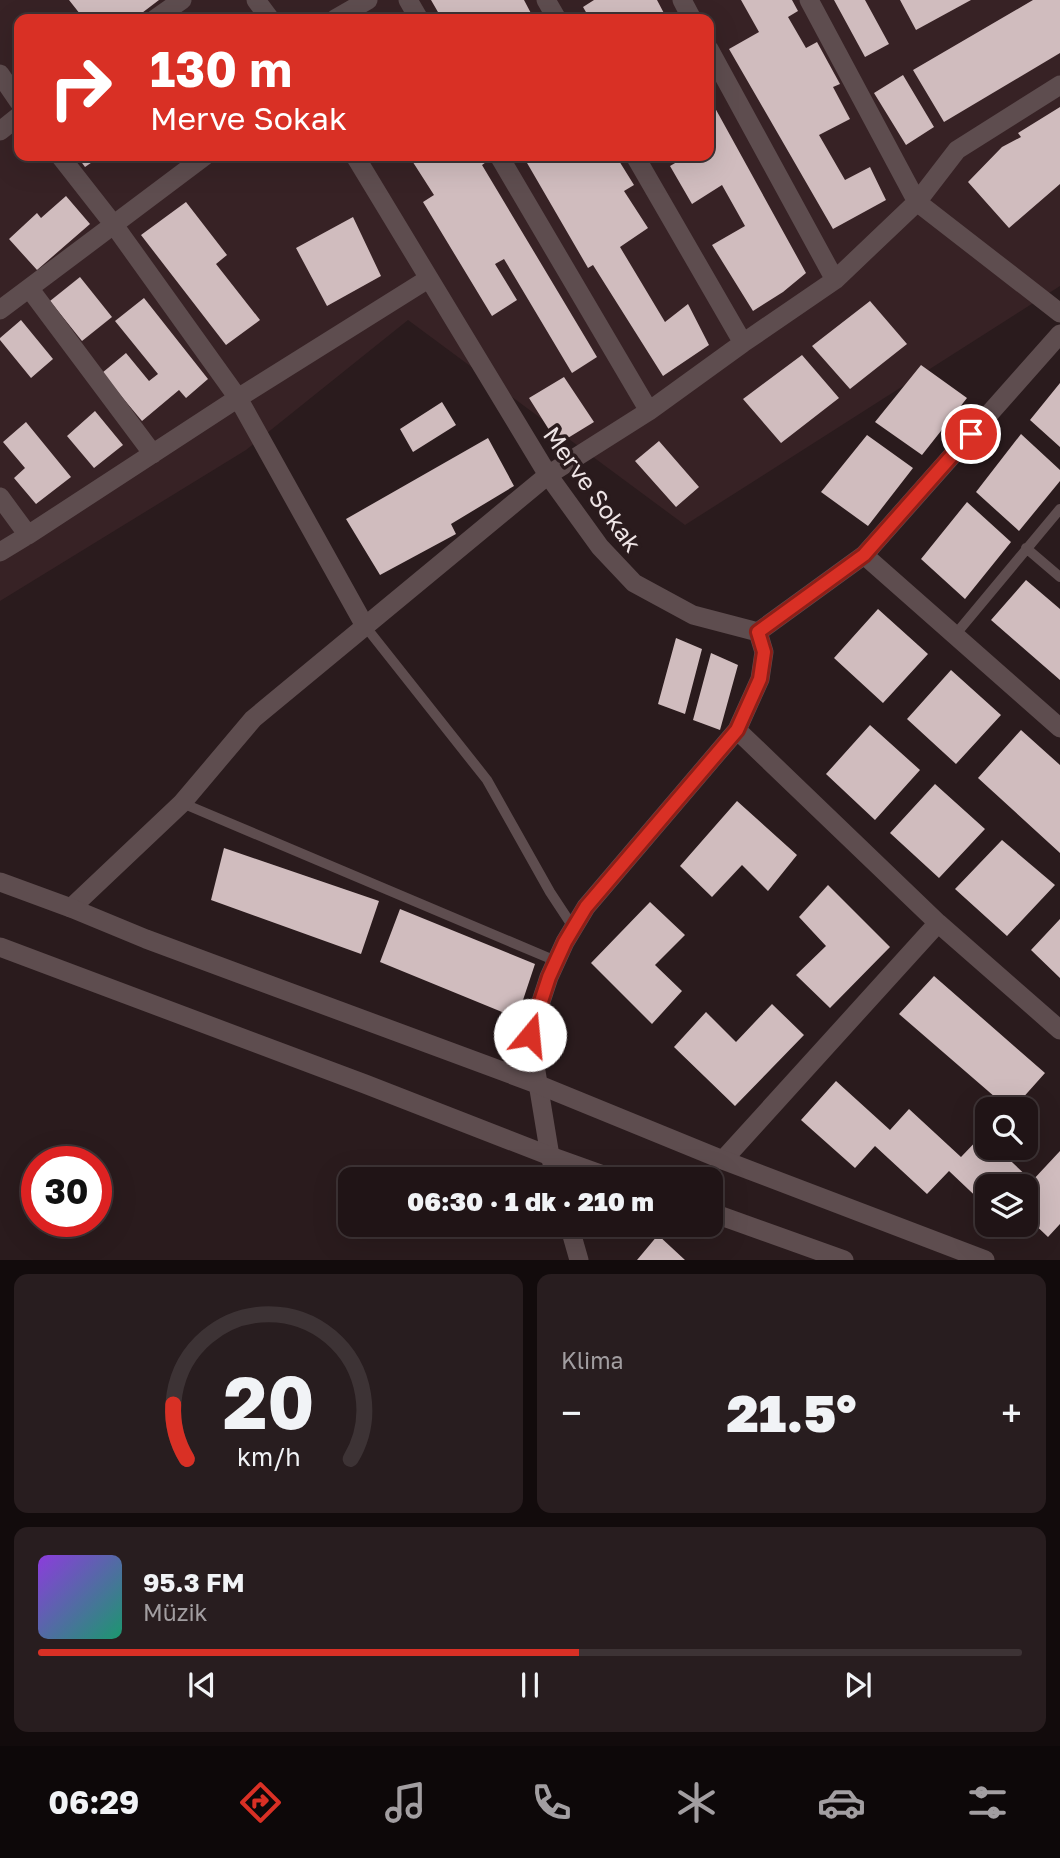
<!DOCTYPE html>
<html lang="tr">
<head>
<meta charset="utf-8">
<style>
	:root { --surface:#201416; --page:#281d1f; --text:#f1f3f6; --muted:#a29ea1; --line:#3d3335; --accent:#d93025 }
	body { margin:0; font-family:"Golos Text",sans-serif; background:var(--page); color:var(--text); height:100vh; display:flex; flex-direction:column; font-size:26px; white-space:nowrap }
	* { box-sizing:border-box; margin:0 }
	p { font-size:23px; color:var(--muted) }
	.icon { flex:none; width:38px; height:38px; fill:none; stroke:currentColor; stroke-width:2; stroke-linecap:round; stroke-linejoin:round }
	.map { position:relative; height:1260px; overflow:hidden }
	.panel { display:flex; flex-direction:column; gap:14px; padding:14px; background:#120b0c; flex:1 }
	.panel>* { flex:none }
	.banner { position:absolute; left:14px; top:14px; width:700px; height:147px; border-radius:14px; box-shadow:0 7px 28px #0002,0 0 0 2px var(--line); background:#d93025; color:#fff; overflow:hidden }
	.tools { position:absolute; left:975px; top:1097px; display:grid; gap:14px }
	.tools a { display:grid; place-items:center; width:63px; height:63px; border-radius:14px; background:var(--surface); box-shadow:0 7px 28px #0002,0 0 0 2px var(--line); font-size:35px }
	.speed { position:absolute; left:21px; top:1146px; display:flex; gap:14px; font-size:35px; font-weight:700; text-align:center }
	.speed>* { display:grid; place-content:center; width:91px; height:91px; border-radius:50%; background:var(--surface); box-shadow:0 7px 28px #0002,0 0 0 2px var(--line); line-height:1 }
	.speed .limit { border:10px solid #d22; background:#fff; color:#111 }
	.pin { position:absolute; display:grid; place-items:center; width:60px; height:60px; color:#fff; margin:-30px; border:4px solid #fff; border-radius:50%; box-shadow:0 2px 7px #0007 }
	.me { position:absolute; width:77px; margin:-38px; rotate:17deg; stroke-linejoin:round; filter:drop-shadow(0 0 5px #0008) }
	.turn { display:flex; align-items:center; gap:24px; height:147px; padding:0 21px; font-size:32px }
	.turn .icon { width:91px; height:91px; stroke-width:2.5 }
	.turn b { display:block; font-size:49px; line-height:60px }
	.big { font-size:52px; font-weight:800; line-height:1.1 }
	.panel .card { flex:1; display:flex; flex-direction:column; justify-content:center; gap:10px; min-width:0; padding:0 24px; border-radius:14px; background:var(--page) }
	.panel .dial { align-items:center; gap:0 }
	.dial svg { height:182px; overflow:visible; fill:none; stroke:var(--line); stroke-width:7; stroke-linecap:round; text-anchor:middle }
	.dial text { fill:var(--text); stroke:none }
	.song { display:flex; align-items:center; gap:21px }
	.cover { width:84px; height:84px; border-radius:10px; background:linear-gradient(135deg,hsl(270 70% 55%),hsl(160 70% 35%)) }
	.played { height:7px; border-radius:4px; background:linear-gradient(90deg,var(--accent) 55%,var(--line) 55%) }
	.keys { display:flex; justify-content:space-around; direction:ltr }
	.heat { display:flex; justify-content:space-between; align-items:center; font-size:38px; direction:ltr }
	.panel .tiles { flex:1; display:grid; gap:14px; grid-template-columns:1fr 1fr }
	.card:last-child { grid-column:span 2 }
	.trip { position:absolute; left:338px; top:1167px; width:385px; height:70px; border-radius:14px; background:var(--surface); box-shadow:0 7px 28px #0002,0 0 0 2px var(--line); font-weight:800; line-height:70px; text-align:center }
	.tab-bar { display:flex; height:112px; justify-content:space-around; align-items:center; background:#0d0809; color:var(--muted) }
	.tab-bar .icon { width:49px; height:49px }
	.tab-bar .active { color:var(--accent) }
	.tab-bar b { font-size:32px; color:var(--text) }
	.map>svg:first-child { display:block }
	.built { fill:#372225; fill-rule:evenodd }
	.building { fill:#d0bcbe }
	.lines { fill:none; stroke-linecap:round; stroke-linejoin:round }
	.service { stroke:#5e4d4f; stroke-width:10 }
	.minor { stroke:#5e4d4f; stroke-width:19 }
	.secondary { stroke:#5e4d4f; stroke-width:19 }
	.route-casing { stroke:#8d1f18; stroke-width:18 }
	.route { stroke:#d93025; stroke-width:12 }
	.labels { text-anchor:middle; dominant-baseline:central; stroke-width:7; stroke-linejoin:round; paint-order:stroke }
	.street-label { font-size:24px; fill:#eee4e5; stroke:#2a1b1d }
</style>
</head>
<body>
<div class="map">
<svg width="1060" height="1260" viewBox="0 0 1060 1260">
	<rect width="100%" height="100%" fill="#2a1b1d"/>
	<!-- built -->
	<path class="built" d="M 0,0 L 1060,0 L 1060,286 L 685,525 L 408,320 L 246,450 L 0,601 ZM 19,19 L 709,19 L 709,156 L 19,156 Z"/>
	<!-- building -->
	<path class="building" d="M 69,0 L 159,0 L 134,19 L 84,19 Z
		M 431,0 L 524,0 L 534,19 L 499,19 L 495,12 L 483,19 L 442,19 Z
		M 594,0 L 657,0 L 667,19 L 590,19 L 583,7 Z
		M 741,0 L 792,0 L 798,11 L 788,17 L 806,48 L 817,42 L 840,84 L 833,87 L 850,119 L 819,135 L 845,180 L 870,167 L 886,200 L 833,229 L 729,49 L 759,32 Z
		M 834,0 L 865,0 L 889,44 L 865,57 Z
		M 900,0 L 971,0 L 916,30 Z
		M 1033,0 L 1060,0 L 1060,53 L 944,122 L 913,70 Z
		M 903,75 L 934,127 L 906,145 L 874,93 Z
		M 709,97 L 806,273 L 783,292 L 753,311 L 712,245 L 745,226 L 722,185 L 692,204 L 670,166 L 687,156 L 709,156 Z
		M 1060,107 L 1060,184 L 1009,228 L 968,182 L 1002,147 L 1021,137 L 1018,133 Z
		M 77,156 L 101,156 L 85,167 Z
		M 409,156 L 486,156 L 489,160 L 482,165 L 597,357 L 572,373 L 504,259 L 495,264 L 517,300 L 492,316 L 423,202 L 434,195 Z
		M 523,156 L 616,156 L 634,185 L 624,191 L 648,228 L 620,247 L 665,322 L 688,304 L 709,345 L 663,376 L 593,265 L 588,268 Z
		M 66,196 L 90,224 L 37,270 L 9,239 L 37,213 L 41,218 Z
		M 186,202 L 227,255 L 216,264 L 260,320 L 226,345 L 141,235 Z
		M 353,217 L 381,276 L 327,306 L 296,248 Z
		M 80,277 L 112,317 L 82,341 L 50,301 Z
		M 144,298 L 208,379 L 186,398 L 179,390 L 142,421 L 102,373 L 126,353 L 149,381 L 158,374 L 115,321 Z
		M 870,301 L 907,344 L 850,389 L 812,346 Z
		M 21,320 L 53,359 L 31,378 L 0,340 L 0,338 Z
		M 802,355 L 839,398 L 781,443 L 743,399 Z
		M 921,365 L 967,398 L 922,455 L 875,422 Z
		M 564,377 L 594,422 L 558,444 L 529,398 Z
		M 1060,383 L 1060,447 L 1030,420 Z
		M 442,402 L 456,425 L 413,452 L 400,429 Z
		M 95,411 L 123,445 L 94,468 L 67,436 Z
		M 26,422 L 71,477 L 36,504 L 14,478 L 25,468 L 3,442 Z
		M 1021,434 L 1060,470 L 1060,481 L 1019,531 L 976,492 Z
		M 867,435 L 913,468 L 868,526 L 821,492 Z
		M 488,438 L 514,486 L 451,524 L 456,534 L 380,575 L 346,519 Z
		M 659,441 L 699,487 L 676,507 L 635,461 Z
		M 967,502 L 1011,542 L 965,599 L 921,559 Z
		M 1026,580 L 1060,609 L 1060,680 L 991,620 Z
		M 878,609 L 928,654 L 883,703 L 834,658 Z
		M 676,638 L 702,649 L 685,714 L 658,704 Z
		M 711,653 L 738,665 L 720,730 L 693,720 Z
		M 951,670 L 1001,715 L 956,764 L 907,719 Z
		M 870,725 L 920,770 L 875,820 L 826,774 Z
		M 1021,730 L 1060,765 L 1060,853 L 978,778 Z
		M 935,784 L 985,829 L 939,878 L 890,833 Z
		M 737,801 L 797,855 L 768,891 L 742,865 L 712,897 L 680,866 Z
		M 1002,840 L 1055,885 L 1007,936 L 955,889 Z
		M 224,848 L 379,901 L 361,954 L 211,900 Z
		M 828,885 L 890,947 L 830,1008 L 796,975 L 826,946 L 799,917 Z
		M 650,902 L 685,935 L 655,965 L 682,991 L 652,1024 L 591,963 Z
		M 400,909 L 535,964 L 517,1018 L 380,962 Z
		M 1060,919 L 1060,978 L 1031,950 Z
		M 934,976 L 1045,1073 L 1012,1110 L 1010,1110 L 899,1014 Z
		M 772,1004 L 804,1035 L 735,1106 L 674,1047 L 706,1012 L 736,1042 Z
		M 836,1081 L 890,1130 L 909,1109 L 961,1157 L 983,1134 L 987,1138 L 987,1148 L 997,1148 L 1032,1181 L 1060,1151 L 1060,1224 L 1048,1237 L 1026,1216 L 1026,1186 L 987,1186 L 987,1207 L 949,1171 L 927,1194 L 875,1146 L 855,1168 L 801,1120 Z
		M 658,1235 L 685,1260 L 637,1260 Z"/>
	<g class="lines">
		<!-- service -->
		<path class="service" d="M 1026,548 L 1060,577
			M 365,626 L 487,780 L 550,892 L 573,927
			M 955,635 L 1060,509
			M 182,803 L 556,961"/>
		<!-- minor -->
		<path class="minor" d="M 256,0 L 270,19
			M 408,0 L 419,19
			M 546,0 L 557,19
			M 682,0 L 692,19
			M 809,0 L 917,202 L 1060,313
			M 155,19 L 182,0
			M 335,19 L 368,0
			M 709,49 L 835,280
			M 0,74 L 19,102
			M 0,131 L 19,116
			M 60,156 L 114,225 L 238,398 L 365,626
			M 355,156 L 548,475 L 600,547 L 634,583 L 693,615 L 758,632 L 864,555 L 1060,334
			M 499,156 L 649,411
			M 635,156 L 743,343
			M 29,288 L 153,454
			M 0,310 L 205,156
			M 0,497 L 28,535
			M 0,552 L 28,535 L 238,398 L 428,279
			M 864,555 L 1060,728
			M 737,730 L 938,923 L 1060,1030
			M 71,908 L 182,803 L 253,719 L 548,475 L 649,411 L 743,343 L 835,280 L 917,202 L 957,150 L 1060,85
			M 723,1160 L 938,923
			M 557,1180 L 550,1156 L 530,1035 L 549,977 L 565,942 L 586,907 L 737,730 L 760,679 L 764,652 L 758,632
			M 569,1225 L 579,1260"/>
		<!-- secondary -->
		<path class="secondary" d="M 0,882 L 71,908 L 146,939 L 537,1084 L 723,1160 L 985,1260
			M 0,947 L 365,1084 L 550,1156 L 617,1180
			M 710,1212 L 844,1260"/>
	</g>
	<g class="lines">
		<!-- route casing -->
		<g class="route-casing">
			<path id="route" d="M 530,1035 L 549,977 L 565,942 L 586,907 L 737,730 L 760,679 L 764,652 L 758,632 L 864,555 L 971,434"/>
		</g>
		<!-- route -->
		<use href="#route" class="route"/>
	</g>
	<g class="labels">
		<!-- street labels -->
		<g class="street-label">
			<text transform="translate(593 489) rotate(54)">Merve Sokak</text>
		</g>
	</g>
</svg>
<div class="tools">
<a><svg class="icon" aria-label="search" viewBox="0 0 24 24"><circle cx="10" cy="10" r="6"/><path d="M15 15l6 6"/></svg></a>
<a><svg class="icon" aria-label="layers" viewBox="0 0 24 24"><path d="M12 4l9 5-9 5-9-5zM3 14l9 5 9-5"/></svg></a>
</div>
<div class="speed"><div class="limit">30</div></div>
<div class="pin" style="left:971px;top:434px;background:#d93025"><svg class="icon" aria-label="arrive" viewBox="0 0 24 24"><path d="M6 21V4h12l-3 4 3 4H6"/></svg></div>
<svg class="me" style="left:530px;top:1035px" viewBox="-20 -20 40 40"><circle r="19" fill="#fff"/><path d="M0-13L10 11 0 6-10 11z" fill="#d93025"/></svg>
<div class="trip">06:30 · 1 dk · 210 m</div>
<div class="banner">
<div class="turn"><svg class="icon" aria-label="right" viewBox="0 0 24 24"><path d="M7 20v-9h11M14 6l5 5-5 5"/></svg><div><b>130 m</b>Merve Sokak</div></div>
</div>
</div>
<section class="panel">
<div class="tiles">
<div class="card dial"><svg viewBox="0 0 100 80">
<path d="M14 69A42 42 0 1 1 86 69"/>
<path d="M14 69A42 42 0 0 1 8 45" stroke="#d93025"/>
<text x="50" y="56" font-size="32" font-weight="700">20</text>
<text x="50" y="72" font-size="11">km/h</text>
</svg></div>
<div class="card"><p>Klima</p>
<div class="heat"><a>−</a><b class="big">21.5°</b><a>+</a></div>
</div>
<div class="card">
<div class="song"><i class="cover"></i><div><b>95.3 FM</b><p>Müzik</p></div></div>
<div class="played"></div>
<div class="keys"><svg class="icon" aria-label="previous" viewBox="0 0 24 24"><path d="M18 5L8 12l10 7zM5 5v14"/></svg><svg class="icon" aria-label="pause" viewBox="0 0 24 24"><path d="M8 5v14M16 5v14"/></svg><svg class="icon" aria-label="next" viewBox="0 0 24 24"><path d="M6 5l10 7-10 7zM19 5v14"/></svg></div>
</div>
</div>
</section>
<nav class="tab-bar">
<b>06:29</b>
<svg class="icon active" aria-label="directions" viewBox="0 0 24 24"><path d="M12 3l9 9-9 9-9-9zM9 14v-3h6M13 9l2 2-2 2"/></svg>
<svg class="icon" aria-label="music" viewBox="0 0 24 24"><path d="M9 18V5l10-2v13"/><circle cx="6" cy="18" r="3"/><circle cx="16" cy="16" r="3"/></svg>
<svg class="icon" aria-label="phone" viewBox="0 0 24 24"><path d="M5 4h4l2 5-3 2q2 4 5 5l2-3 5 2v4C11 20 4 13 5 4z"/></svg>
<svg class="icon" aria-label="climate" viewBox="0 0 24 24"><path d="M12 3v18M4 7l16 10M4 17L20 7"/></svg>
<svg class="icon" aria-label="car" viewBox="0 0 24 24"><path d="M5 17H2v-5l4-1 3-4h7l3 4 3 1v5h-3M9 17h6M6 11h13"/><circle cx="7" cy="17" r="2"/><circle cx="17" cy="17" r="2"/></svg>
<svg class="icon" aria-label="filters" viewBox="0 0 24 24"><path d="M4 7h16M4 17h16"/><circle cx="9" cy="7" r="2"/><circle cx="15" cy="17" r="2"/></svg>
</nav>
</body>
</html>
